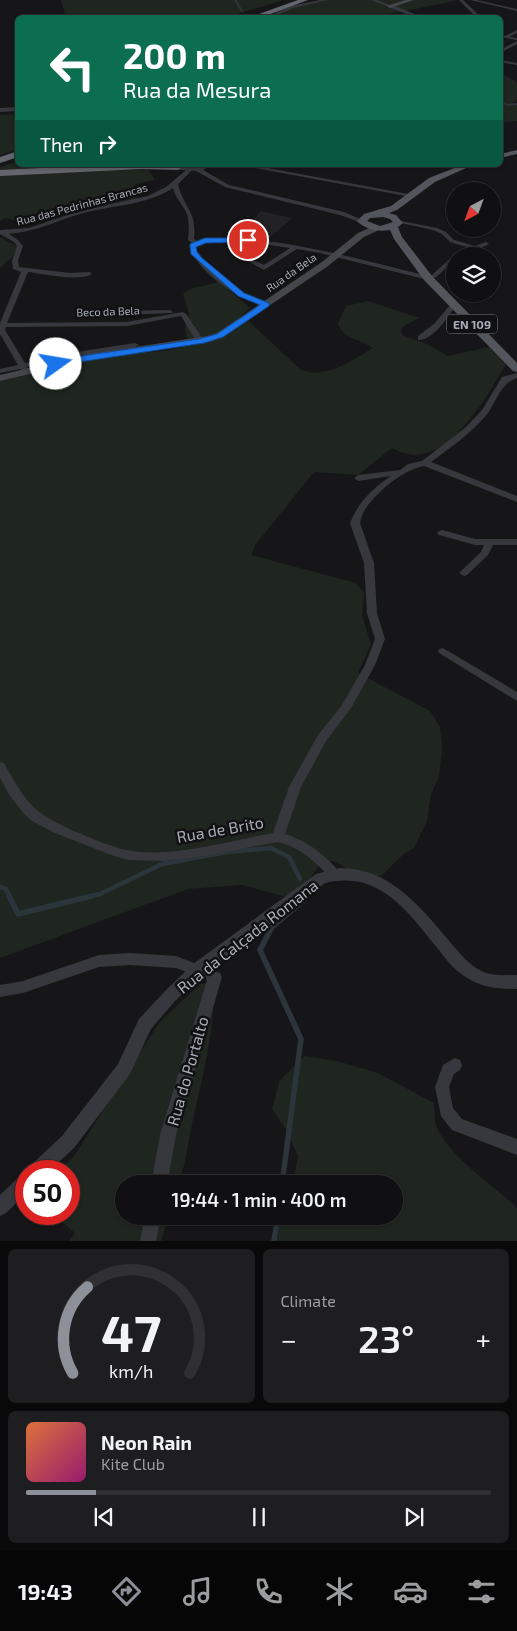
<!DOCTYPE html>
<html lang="en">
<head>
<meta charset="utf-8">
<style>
	:root { --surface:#101012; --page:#1e1e20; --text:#f1f3f6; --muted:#9c9d9f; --line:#303032; --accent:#8c9099 }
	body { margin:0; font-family:"Exo 2",sans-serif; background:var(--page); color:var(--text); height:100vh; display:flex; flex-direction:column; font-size:19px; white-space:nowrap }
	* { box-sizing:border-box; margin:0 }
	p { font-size:16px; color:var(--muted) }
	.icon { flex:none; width:28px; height:28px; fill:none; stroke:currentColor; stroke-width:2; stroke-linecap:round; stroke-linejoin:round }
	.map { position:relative; height:1241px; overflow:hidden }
	.panel { display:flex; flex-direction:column; gap:8px; padding:8px; background:#09090a; flex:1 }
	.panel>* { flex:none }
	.guide { position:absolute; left:15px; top:15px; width:488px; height:152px; border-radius:8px; box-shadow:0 1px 4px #0004,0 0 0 1px var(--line); background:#0b6e4f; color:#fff; overflow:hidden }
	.needle { width:32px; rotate:221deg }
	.fabs { position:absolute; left:446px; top:182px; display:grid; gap:10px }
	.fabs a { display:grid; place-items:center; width:55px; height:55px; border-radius:50%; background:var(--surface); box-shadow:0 1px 4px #0004,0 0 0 1px var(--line); font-size:25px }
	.speed { position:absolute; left:15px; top:1160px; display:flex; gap:10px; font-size:25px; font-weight:700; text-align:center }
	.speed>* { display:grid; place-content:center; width:65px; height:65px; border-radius:50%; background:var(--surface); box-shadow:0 1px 4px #0004,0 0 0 1px var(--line); line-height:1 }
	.speed .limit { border:8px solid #d22; background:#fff; color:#111 }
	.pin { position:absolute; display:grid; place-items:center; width:42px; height:42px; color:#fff; margin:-21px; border:2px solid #fff; border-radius:50%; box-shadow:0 1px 5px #0007 }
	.me { position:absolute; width:55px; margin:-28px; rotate:77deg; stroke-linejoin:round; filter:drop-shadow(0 0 4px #0008) }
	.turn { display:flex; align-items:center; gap:18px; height:105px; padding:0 25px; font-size:22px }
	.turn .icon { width:65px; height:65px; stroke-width:2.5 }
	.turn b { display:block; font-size:35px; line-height:42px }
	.then { display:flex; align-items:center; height:48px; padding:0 25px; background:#0003; gap:10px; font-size:19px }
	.big { font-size:38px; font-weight:600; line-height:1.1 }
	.panel .tile { flex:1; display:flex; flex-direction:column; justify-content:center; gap:8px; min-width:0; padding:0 18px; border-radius:8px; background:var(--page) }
	.panel .dial { align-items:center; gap:0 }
	.dial svg { height:130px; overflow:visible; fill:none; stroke:var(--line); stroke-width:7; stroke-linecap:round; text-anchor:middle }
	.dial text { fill:var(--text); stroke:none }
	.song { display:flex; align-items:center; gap:15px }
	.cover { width:60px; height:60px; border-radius:8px; background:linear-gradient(135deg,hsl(20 70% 55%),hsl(320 70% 35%)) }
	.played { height:5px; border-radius:2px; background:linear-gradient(90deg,var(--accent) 15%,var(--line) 15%) }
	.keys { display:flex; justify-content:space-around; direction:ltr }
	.heat { display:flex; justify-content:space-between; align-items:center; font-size:28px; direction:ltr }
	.panel .tiles { flex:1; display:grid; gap:8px; grid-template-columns:1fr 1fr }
	.tile:last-child { grid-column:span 2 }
	.trip { position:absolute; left:115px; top:1175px; width:288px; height:50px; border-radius:25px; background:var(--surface); box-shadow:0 1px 4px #0004,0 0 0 1px var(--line); font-weight:600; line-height:50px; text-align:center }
	.dock { display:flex; height:80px; justify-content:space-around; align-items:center; background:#060607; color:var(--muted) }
	.dock .icon { width:35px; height:35px }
	.dock .selected { color:var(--accent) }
	.dock b { font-size:22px; color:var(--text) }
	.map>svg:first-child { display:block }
	.built { fill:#222225 }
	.green { fill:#1e261f }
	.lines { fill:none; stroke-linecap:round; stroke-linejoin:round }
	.stream-far2 { stroke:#2c353c; stroke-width:2 }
	.stream-far1 { stroke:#2c353c; stroke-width:4.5 }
	.stream { stroke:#2c353c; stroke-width:5.5 }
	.minor { fill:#37383d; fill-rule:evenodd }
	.tertiary { fill:#37383d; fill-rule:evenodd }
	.secondary { fill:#45474d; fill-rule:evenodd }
	.primary { fill:#53555c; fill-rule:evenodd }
	.motorway { fill:#63666e; fill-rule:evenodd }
	.route { fill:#1a73e8; stroke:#114b97 }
	.labels { text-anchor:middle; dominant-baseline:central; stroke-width:5; stroke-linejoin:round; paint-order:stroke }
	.far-street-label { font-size:11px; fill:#a8adb8; stroke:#111113 }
	.shield { fill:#111113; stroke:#7b7e86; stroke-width:1 }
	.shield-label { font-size:12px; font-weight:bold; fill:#a8adb8 }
	.near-street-label { font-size:16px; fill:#a8adb8; stroke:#111113 }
</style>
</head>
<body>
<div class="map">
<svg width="517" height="1241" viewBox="0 0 517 1241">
	<rect width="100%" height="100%" fill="#161618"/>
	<!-- built -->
	<path class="built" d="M 260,211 L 292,218 L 267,240 L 252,238 L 255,234 L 246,232 Z"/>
	<!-- green -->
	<path class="green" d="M 61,0 L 283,0 L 228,17 L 69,17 L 72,16 L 65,14 Z
		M 327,0 L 458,0 C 402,12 336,28 280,13 L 295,7 Z
		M 500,73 L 517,82 L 517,100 L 511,103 L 517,103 L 517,121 L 500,123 Z
		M 17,114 L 17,150 L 0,155 L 0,115 Z
		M 17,162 L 18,165 L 57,165 L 68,168 L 0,172 L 0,167 Z
		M 148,169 L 155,180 L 135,184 L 137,199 L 93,208 L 80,201 L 18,221 L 6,218 L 0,221 L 0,175 Z
		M 0,237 L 18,247 L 14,255 L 0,268 Z
		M 219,282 L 223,282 L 229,290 L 250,308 L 242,315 L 301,370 C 327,379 351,361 373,348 C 361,339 342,339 338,323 L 346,306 L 368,301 L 419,318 L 404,326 L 401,330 L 402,335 L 427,344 L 448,356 L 489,347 L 506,364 C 488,395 455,454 414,455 C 407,455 398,451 392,448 L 358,475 L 314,472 L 256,544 L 251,555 L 356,583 L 364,593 L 362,616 L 371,644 L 358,673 L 430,711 L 440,727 L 442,748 L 439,777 L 431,794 L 427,821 L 414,848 L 405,853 L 383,874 L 370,881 L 333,861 L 319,865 L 303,890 L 287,897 L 242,885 L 188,889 L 0,958 L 0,380 C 39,369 81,360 121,354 C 143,351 169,354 189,344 L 185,329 L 189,314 L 183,293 L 194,288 Z
		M 211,983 C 220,1012 200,1087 193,1120 C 188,1141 186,1162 179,1184 L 124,1184 L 124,1216 L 169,1216 L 161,1241 L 69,1241 L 75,1233 L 53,1214 L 69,1214 L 69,1171 L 59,1171 L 74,1156 L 159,1023 L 200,984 Z
		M 305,1056 L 337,1061 L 378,1073 L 434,1103 C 435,1111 434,1123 438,1130 C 453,1160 494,1185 517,1208 L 517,1241 L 277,1241 L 281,1216 L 394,1216 L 394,1184 L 293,1184 L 298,1156 L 287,1131 L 272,1109 L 280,1080 Z"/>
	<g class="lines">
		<!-- stream-far2 -->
		<path class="stream-far2" d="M 235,0 L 242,11
			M 500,101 L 507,105 L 517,104"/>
		<!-- stream-far1 -->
		<path class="stream-far1" d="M 0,887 L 6,889 L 10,897
			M 87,897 L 100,894 L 162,864 L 227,852 L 271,848 L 289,857 L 300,879"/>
		<!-- stream -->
		<path class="stream" d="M 9,896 L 18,914 L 92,896
			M 282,1184 L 301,1039 L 260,950 L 272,927 L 304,900
			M 274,1241 L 278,1216"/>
		<!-- minor -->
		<path class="minor" d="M 320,0 L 328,0 L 293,8 L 272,18 L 265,18 L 291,6 Z
			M 371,0 L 377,0 L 392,6 L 389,7 Z
			M 459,0 L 463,0 L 482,18 L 477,18 Z
			M 470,0 L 477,0 L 517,9 L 517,11 Z
			M 517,30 L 517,33 L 507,38 L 503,37 Z
			M 517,41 L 517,44 L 500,53 L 500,50 Z
			M 500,60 L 517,63 L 517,65 L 500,62 Z
			M 239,165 L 251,165 L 414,195 L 411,197 Z
			M 190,167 L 193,169 L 178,184 C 184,209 197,210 194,239 L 197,241 C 224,235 254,239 281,243 C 331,251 379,264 428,276 L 432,275 L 453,256 L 470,248 L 450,242 L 442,234 L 433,230 L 396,222 L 396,220 L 437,228 L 446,232 L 454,240 L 475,246 L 486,242 L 489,244 L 481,248 L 480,250 L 462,256 L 455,256 L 455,260 L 436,277 L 428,280 L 320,253 L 297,249 L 264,270 L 248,261 L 253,260 L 264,265 L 290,248 C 270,245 211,236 195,246 C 202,264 229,286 246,295 C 253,298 261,300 268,303 L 268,305 L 266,306 C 237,298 200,275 189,246 L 192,243 L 188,240 C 189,230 190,221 186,212 C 182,204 175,197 173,188 C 145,206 111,205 80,214 C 56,221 34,232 9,234 L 18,240 L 23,246 L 18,261 L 19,267 L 70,273 L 89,272 L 92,274 C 79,282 44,274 28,272 L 7,323 L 127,322 L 183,312 L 186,314 L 205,342 L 204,344 L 198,344 L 181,316 L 127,326 L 6,327 L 5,330 L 25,363 L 70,353 L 135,343 L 139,345 L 135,347 L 70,357 L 27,367 L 29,370 L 25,372 L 20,369 L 0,373 L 0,369 L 18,365 L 0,334 L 0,323 L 21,272 L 13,269 L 12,261 L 17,246 L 14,242 L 0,234 L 0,230 L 29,228 L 76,212 L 148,196 L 166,187 Z
			M 451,304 L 456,305 C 449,316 433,341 418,340 L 418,336 L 434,324 Z
			M 170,310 L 173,312 L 172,313 L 120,315 L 117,313 L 120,311 Z
			M 517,373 L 517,378 C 501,383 497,400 488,413 C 472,433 451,447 431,462 L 517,496 L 517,502 L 424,466 C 403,470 379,490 366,508 C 363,512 361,518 360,523 L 374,563 L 377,613 L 385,639 L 375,665 L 351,708 L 326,741 L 301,787 L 285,834 C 308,841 323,854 339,871 L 341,875 L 339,879 L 335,880 L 331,879 C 315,861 301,848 278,842 L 203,856 L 163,861 L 128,860 L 114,856 L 55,833 L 32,821 L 24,814 L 10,796 L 0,778 L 0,762 L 4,763 C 28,806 33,813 79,833 C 95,840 110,846 126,850 C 172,859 228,841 273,833 L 289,787 L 318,735 L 342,705 L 365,665 L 375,639 L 367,613 L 364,563 L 350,523 C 359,501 372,489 391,476 L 358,481 L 354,478 L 358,475 L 400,470 L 408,464 L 422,461 L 466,427 L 482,410 L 502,377 Z
			M 442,530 L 475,539 L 517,539 L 517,545 L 493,545 L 488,555 L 467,575 L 464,576 L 459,573 L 481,552 L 484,545 L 475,545 L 439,535 L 437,533 L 439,531 Z
			M 443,648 L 517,692 L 517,701 L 439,653 L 438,651 L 439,649 Z
			M 130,953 L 176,956 L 220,973 L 222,977 L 176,1135 L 167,1184 L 151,1184 L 160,1135 L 207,980 L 176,968 L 130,965 L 99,967 L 23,993 L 0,997 L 0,985 L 23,981 L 99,955 Z
			M 455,1058 L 460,1060 L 462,1065 L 460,1070 L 454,1074 L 449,1087 L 453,1108 L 462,1119 L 517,1139 L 517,1155 L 452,1130 L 441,1116 L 435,1087 L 443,1065 Z
			M 145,1216 L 161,1216 L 156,1241 L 140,1241 Z"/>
		<!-- tertiary -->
		<path class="tertiary" d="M 388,5 L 392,5 L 425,18 L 417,18 L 388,7 Z
			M 500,35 L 517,38 L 517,40 L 500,37 Z
			M 18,107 L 18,111 L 0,112 L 0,108 Z
			M 172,165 L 192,168 L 212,165 L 203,170 L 229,185 L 344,212 L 365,221 L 362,223 L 340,215 L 225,187 L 196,171 L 181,170 Z
			M 340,868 C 391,868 421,908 451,943 C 461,955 472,968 486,973 C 496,976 507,975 517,975 L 517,989 C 500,989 484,988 469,979 C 456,972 447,961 439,950 C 407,912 381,870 325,883 L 203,974 L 175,1001 L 151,1029 L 130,1074 L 74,1148 L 49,1171 L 28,1171 L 31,1165 L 62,1136 L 118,1064 L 139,1019 L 165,991 L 193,964 L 316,874 Z
			M 26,1173 L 26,1194 L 6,1213 L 0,1216 L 0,1195 L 20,1176 Z"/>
		<!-- secondary -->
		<path class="secondary" d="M 405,0 L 414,0 L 390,8 L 387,6 Z
			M 376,225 L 379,226 L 379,230 L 364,237 L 328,266 L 223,337 L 210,342 L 88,360 L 0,381 L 0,375 L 88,354 L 208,336 L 217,333 L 322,262 L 358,233 Z"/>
		<!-- primary -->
		<path class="primary" d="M 517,150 L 517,154 L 500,158 L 500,154 Z
			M 462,165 L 473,165 L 435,182 L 397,210 L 389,213 L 396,215 L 403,223 L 398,227 L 402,237 L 432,276 L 517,363 L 517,372 L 513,371 L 424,280 L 394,239 L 390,230 C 378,232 366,230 357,221 L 364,214 L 391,206 L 429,178 ZM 383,217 L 390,219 L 393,222 L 380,226 L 367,221 L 370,218 Z"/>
		<!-- motorway -->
		<path class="motorway" d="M 298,0 L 308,0 L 260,18 L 248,18 Z
			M 18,151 L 18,157 L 0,163 L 0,157 Z
			M 103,165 L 181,165 L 183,167 L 178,170 L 142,169 L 0,176 L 0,170 Z"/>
	</g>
	<!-- route -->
	<path class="route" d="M 205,238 L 250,238 L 250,242 L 248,242 L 206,243 L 196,247 L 197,252 L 202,258 L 244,293 L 269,303 L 269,306 L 223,337 L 204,343 L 53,366 L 53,362 L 88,355 L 199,339 L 217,334 L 260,305 L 238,296 L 191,254 L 190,244 Z"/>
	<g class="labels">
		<!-- far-street labels -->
		<g class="far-street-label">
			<text transform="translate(82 204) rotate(-15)">Rua das Pedrinhas Brancas</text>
			<text transform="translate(291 272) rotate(-35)">Rua da Bela</text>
			<text transform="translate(108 311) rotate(-2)">Beco da Bela</text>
		</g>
		<!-- shield labels -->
		<rect class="shield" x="447" y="314.5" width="50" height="19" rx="4"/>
		<g class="shield-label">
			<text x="472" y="324">EN 109</text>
		</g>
		<!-- near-street labels -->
		<g class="near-street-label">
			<text transform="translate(220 829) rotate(-10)">Rua de Brito</text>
			<text transform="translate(247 936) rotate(-38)">Rua da Calçada Romana</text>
			<text transform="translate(187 1071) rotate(-74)">Rua do Portalto</text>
		</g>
	</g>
</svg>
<div class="fabs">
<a><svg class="needle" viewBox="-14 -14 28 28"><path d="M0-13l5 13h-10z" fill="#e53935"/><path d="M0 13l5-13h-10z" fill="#9c9d9f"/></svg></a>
<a><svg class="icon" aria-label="layers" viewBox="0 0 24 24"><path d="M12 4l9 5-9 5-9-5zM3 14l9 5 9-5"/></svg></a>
</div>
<div class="speed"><div class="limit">50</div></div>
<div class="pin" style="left:248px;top:240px;background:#d93025"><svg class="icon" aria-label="arrive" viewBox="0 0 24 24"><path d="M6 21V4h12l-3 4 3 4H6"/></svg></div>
<svg class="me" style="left:56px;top:364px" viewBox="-20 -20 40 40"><circle r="19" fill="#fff"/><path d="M0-13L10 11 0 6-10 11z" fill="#1a73e8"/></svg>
<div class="trip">19:44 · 1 min · 400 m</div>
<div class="guide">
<div class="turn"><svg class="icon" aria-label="left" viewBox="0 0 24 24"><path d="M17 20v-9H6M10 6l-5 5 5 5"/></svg><div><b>200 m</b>Rua da Mesura</div></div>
<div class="then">Then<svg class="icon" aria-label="right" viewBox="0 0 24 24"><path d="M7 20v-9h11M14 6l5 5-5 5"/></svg></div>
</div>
</div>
<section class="panel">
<div class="tiles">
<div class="tile dial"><svg viewBox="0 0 100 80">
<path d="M14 69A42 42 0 1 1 86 69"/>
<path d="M14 69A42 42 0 0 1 23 16" stroke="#8c9099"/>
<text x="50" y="56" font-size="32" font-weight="700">47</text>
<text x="50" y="72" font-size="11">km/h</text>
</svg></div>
<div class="tile"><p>Climate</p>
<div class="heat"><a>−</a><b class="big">23°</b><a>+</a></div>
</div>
<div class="tile">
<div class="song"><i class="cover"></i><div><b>Neon Rain</b><p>Kite Club</p></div></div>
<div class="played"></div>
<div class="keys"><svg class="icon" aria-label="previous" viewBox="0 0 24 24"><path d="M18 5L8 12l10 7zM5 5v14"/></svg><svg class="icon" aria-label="pause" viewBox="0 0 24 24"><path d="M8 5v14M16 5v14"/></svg><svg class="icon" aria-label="next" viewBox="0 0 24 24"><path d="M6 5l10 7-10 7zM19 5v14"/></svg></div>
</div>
</div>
</section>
<nav class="dock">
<b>19:43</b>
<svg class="icon selected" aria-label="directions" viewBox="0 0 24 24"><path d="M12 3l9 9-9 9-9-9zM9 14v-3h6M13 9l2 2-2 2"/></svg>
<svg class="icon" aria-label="music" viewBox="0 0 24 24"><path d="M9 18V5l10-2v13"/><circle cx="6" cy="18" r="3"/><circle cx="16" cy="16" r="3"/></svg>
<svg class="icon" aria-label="phone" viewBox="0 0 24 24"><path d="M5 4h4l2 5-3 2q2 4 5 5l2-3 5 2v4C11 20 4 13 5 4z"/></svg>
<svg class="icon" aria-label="climate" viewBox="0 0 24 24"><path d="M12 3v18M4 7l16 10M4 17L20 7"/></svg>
<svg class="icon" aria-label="car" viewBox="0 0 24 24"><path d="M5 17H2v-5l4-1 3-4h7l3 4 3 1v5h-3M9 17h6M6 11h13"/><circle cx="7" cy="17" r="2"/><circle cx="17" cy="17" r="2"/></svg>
<svg class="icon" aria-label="filters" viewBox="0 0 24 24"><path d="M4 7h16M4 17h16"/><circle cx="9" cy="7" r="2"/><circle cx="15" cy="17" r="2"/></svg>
</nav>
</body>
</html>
